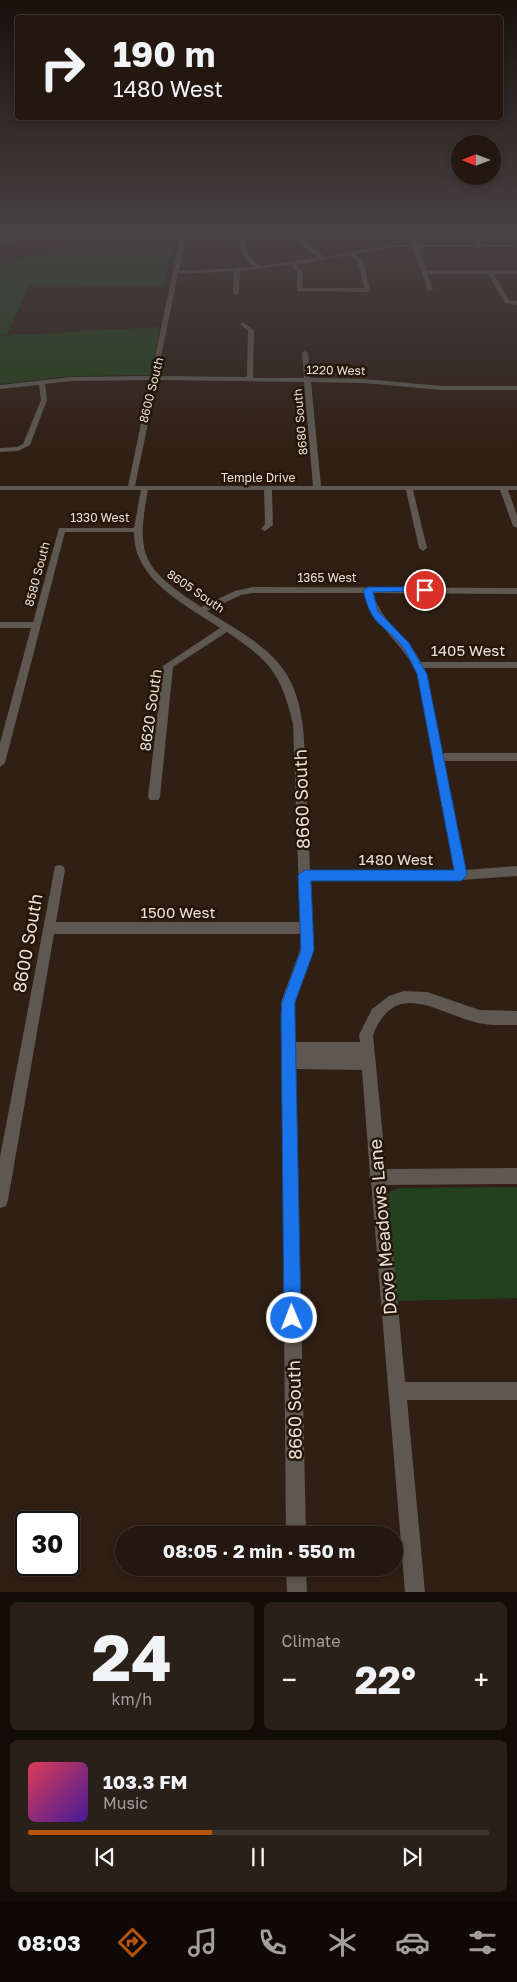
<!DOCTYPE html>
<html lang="en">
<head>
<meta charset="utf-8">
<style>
	:root { --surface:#23170f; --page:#2b2018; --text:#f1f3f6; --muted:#a39f9e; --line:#40362f; --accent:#b45309 }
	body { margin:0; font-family:"Golos Text",sans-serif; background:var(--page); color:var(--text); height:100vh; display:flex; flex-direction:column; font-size:19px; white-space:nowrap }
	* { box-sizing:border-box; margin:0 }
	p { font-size:16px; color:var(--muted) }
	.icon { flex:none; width:28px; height:28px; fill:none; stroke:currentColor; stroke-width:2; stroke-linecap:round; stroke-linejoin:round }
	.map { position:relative; height:1592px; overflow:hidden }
	.drawer { display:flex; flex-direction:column; gap:10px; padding:10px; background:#130d08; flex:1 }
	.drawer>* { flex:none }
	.top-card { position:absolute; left:15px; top:15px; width:488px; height:105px; border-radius:5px; box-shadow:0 2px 8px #0003,0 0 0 1px var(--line); background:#23170f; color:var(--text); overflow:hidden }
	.needle { width:32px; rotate:270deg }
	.fabs { position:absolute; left:451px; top:135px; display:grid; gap:10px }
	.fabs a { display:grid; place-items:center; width:50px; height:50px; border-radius:50%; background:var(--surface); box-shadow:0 2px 8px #0003,0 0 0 1px var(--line); font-size:25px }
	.speed { position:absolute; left:15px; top:1511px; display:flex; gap:10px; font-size:25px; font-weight:700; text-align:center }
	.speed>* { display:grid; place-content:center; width:65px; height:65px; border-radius:50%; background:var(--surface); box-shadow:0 2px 8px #0003,0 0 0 1px var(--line); line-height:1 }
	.speed .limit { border:2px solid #111; border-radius:8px; background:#fff; color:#111 }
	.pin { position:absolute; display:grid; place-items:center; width:42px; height:42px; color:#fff; margin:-21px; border:2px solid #fff; border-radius:50%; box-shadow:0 1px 5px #0007 }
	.me { position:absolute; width:55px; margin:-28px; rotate:359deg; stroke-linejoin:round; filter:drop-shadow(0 0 4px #0008) }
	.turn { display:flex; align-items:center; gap:18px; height:105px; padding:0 15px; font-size:22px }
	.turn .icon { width:65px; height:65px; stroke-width:2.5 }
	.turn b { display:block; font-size:35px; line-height:42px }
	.big { font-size:38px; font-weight:700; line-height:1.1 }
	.drawer .tile { flex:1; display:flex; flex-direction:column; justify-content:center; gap:8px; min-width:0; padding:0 18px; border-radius:8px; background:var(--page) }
	.drawer .dial { align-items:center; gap:0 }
	.dial b { font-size:65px; line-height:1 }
	.song { display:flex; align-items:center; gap:15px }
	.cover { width:60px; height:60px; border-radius:8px; background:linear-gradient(135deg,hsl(350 70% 55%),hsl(260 70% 35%)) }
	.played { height:5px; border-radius:2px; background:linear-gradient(90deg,var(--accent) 40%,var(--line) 40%) }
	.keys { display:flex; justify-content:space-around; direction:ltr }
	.heat { display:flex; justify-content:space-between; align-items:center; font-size:28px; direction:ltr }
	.drawer .tiles { flex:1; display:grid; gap:10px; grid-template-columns:1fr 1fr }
	.tile:last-child { grid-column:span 2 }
	.trip { position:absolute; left:115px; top:1526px; width:288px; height:50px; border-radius:25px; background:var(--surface); box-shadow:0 2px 8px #0003,0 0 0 1px var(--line); font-weight:700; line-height:50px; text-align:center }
	.menu { display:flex; height:80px; justify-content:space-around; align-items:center; background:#0e0906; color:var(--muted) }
	.menu .icon { width:35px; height:35px }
	.menu .selected { color:var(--accent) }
	.menu b { font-size:22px; color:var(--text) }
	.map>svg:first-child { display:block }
	.green { fill:#23411c }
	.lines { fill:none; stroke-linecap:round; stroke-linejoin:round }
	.minor { fill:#5e5850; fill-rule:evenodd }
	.route { fill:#1a73e8; stroke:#114b97 }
	.labels { text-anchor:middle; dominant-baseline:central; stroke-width:5; stroke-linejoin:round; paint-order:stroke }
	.far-street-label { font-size:12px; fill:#ebdfd8; stroke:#25160a }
	.street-label { font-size:15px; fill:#ebdfd8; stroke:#25160a }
	.near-street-label { font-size:18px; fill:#ebdfd8; stroke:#25160a }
</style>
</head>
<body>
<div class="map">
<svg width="517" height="1592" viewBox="0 0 517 1592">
	<rect width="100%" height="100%" fill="#2f1f14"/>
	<!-- green -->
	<path class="green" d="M 105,232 L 178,232 L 176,242 L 94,244 Z
		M 173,244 L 164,286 L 30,285 L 7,334 L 0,334 L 0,267 C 46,245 122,244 173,244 Z
		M 160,327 L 151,375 L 72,376 L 0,384 L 0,336 Z
		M 517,1187 L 517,1298 L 397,1301 L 386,1199 L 390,1192 L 399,1188 Z"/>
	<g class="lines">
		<!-- minor -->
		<path class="minor" d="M 35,232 L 44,232 L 0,244 L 0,241 Z
			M 181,232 L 242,232 L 247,253 L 260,266 L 319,257 L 301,245 L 298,232 L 303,232 L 303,235 L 355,232 L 304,238 L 305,243 L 325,257 L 393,245 L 412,245 L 408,232 L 413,232 L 417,245 L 476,245 L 470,232 L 475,232 L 481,245 L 517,245 L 517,247 L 418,247 L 426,270 L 517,270 L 517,274 L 494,274 L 509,301 L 517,301 L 517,305 L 505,303 L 488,274 L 427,274 L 433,290 L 428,291 L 413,247 L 393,247 L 354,254 L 363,260 L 370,290 L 367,292 L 297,291 L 297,272 L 291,265 L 240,271 L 239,293 L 236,295 L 233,293 L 234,271 L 178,274 L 157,376 L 247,377 L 248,331 L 240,324 L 243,322 L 254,330 L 253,378 L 304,378 L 302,353 L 305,351 L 308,353 L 310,378 L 364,379 L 442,386 L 517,386 L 517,390 L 442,390 L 364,383 L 311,382 L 321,486 L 517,486 L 517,490 L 508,490 L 517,515 L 517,528 L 513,526 L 500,490 L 413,490 L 427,548 L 423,551 L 419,548 L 406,490 L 272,490 L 273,525 L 265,531 L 261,529 L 265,524 L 264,490 L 148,490 C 135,558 144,569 201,607 L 235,591 L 253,587 L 517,588 L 517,594 L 373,593 C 381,622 407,637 421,662 L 517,662 L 517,668 L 424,668 L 443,753 L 517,753 L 517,761 L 444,761 L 466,870 L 517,866 L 517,876 L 461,880 L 310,880 L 314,950 L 295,1002 L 295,1042 L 360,1042 L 359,1035 L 372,1009 L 389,996 L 404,991 L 427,992 L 480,1010 L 517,1011 L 517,1025 C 502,1025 486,1026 471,1021 C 433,1010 395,980 373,1035 L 386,1169 L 517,1168 L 517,1184 L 387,1185 L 405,1382 L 517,1382 L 517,1400 L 407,1400 L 425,1592 L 405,1592 L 371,1181 L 369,1177 L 370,1174 L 362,1070 L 296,1069 L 306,1535 L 286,1535 L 281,1002 L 300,950 L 300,934 L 54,934 L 8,1200 L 6,1206 L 0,1208 L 0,1157 L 55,866 L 59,865 L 63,866 L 65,870 L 56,922 L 300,922 L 293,724 C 281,673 270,661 227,632 L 173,667 L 160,797 L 158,800 L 150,800 L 148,797 L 163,666 L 220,628 C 186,605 133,580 134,532 L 65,532 L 5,763 L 0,767 L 0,743 L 31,628 L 0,628 L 0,622 L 33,622 L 59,528 L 134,528 L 141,490 L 0,490 L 0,486 L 128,486 L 150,380 L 72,381 L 45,384 L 47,400 L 30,445 L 18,451 L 0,452 L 0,448 L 17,447 L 23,444 L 41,400 L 39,385 L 0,389 L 0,385 L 72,377 L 151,376 ZM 186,235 L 238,235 L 242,253 L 254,267 L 179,271 ZM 349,255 L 358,261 L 364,288 L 302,288 L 303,272 L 296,265 ZM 157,380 L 304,382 L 313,486 L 135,486 ZM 253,593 L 364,593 C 373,626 404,643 417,674 L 454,870 L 310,870 C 309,842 307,814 306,786 C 304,746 307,698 280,665 C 260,641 232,627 207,611 L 241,595 Z
			M 286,1568 L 306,1568 L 307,1592 L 287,1592 Z"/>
	</g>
	<!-- sky -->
	<linearGradient id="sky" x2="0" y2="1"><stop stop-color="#1a110b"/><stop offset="0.51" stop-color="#474245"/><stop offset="1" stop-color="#474245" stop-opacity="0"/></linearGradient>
	<rect width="517" height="455" fill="url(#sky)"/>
	<!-- route -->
	<path class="route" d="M 425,587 L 428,588 L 428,591 L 373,592 L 378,611 L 409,643 L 427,674 L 467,875 L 461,881 L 311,881 L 314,950 L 295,1002 L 295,1015 L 301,1318 L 298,1324 L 292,1327 L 286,1324 L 284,1318 L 281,1015 L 282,1002 L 301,950 L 298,875 L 305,870 L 454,870 L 417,674 C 412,665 408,654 402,646 C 380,620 372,627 363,590 L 368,587 Z"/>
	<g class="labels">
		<!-- far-street labels -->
		<g class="far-street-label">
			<text transform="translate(336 370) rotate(1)">1220 West</text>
			<text transform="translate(151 390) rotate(-76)">8600 South</text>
			<text transform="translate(300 422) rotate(-95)">8680 South</text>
			<text x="258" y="477">Temple Drive</text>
			<text x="100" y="517">1330 West</text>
			<text transform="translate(37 574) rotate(-75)">8580 South</text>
			<text x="327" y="577">1365 West</text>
			<text transform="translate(196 591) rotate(34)">8605 South</text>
		</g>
		<!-- street labels -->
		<g class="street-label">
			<text x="468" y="650">1405 West</text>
			<text transform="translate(150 710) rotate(-82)">8620 South</text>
			<text x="396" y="859">1480 West</text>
			<text x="178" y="912">1500 West</text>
		</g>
		<!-- near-street labels -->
		<g class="near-street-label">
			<text transform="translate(301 799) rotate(-92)">8660 South</text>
			<text transform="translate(27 943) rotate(-80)">8600 South</text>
			<text transform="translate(382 1227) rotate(-95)">Dove Meadows Lane</text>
			<text transform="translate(294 1410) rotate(-91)">8660 South</text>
		</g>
	</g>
</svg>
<div class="fabs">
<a><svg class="needle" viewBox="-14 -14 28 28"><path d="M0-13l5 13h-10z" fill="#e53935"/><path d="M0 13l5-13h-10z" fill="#a39f9e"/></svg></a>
</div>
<div class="speed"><div class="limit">30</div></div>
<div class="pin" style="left:425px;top:590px;background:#d93025"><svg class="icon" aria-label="arrive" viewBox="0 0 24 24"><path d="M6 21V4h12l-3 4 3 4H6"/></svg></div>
<svg class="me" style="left:292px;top:1318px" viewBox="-20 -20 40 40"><circle r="17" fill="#1a73e8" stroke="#fff" stroke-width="3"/><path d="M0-11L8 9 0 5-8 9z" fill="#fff"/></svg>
<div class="trip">08:05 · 2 min · 550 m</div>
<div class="top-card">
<div class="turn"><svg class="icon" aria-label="right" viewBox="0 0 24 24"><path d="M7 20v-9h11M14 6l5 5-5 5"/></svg><div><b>190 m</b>1480 West</div></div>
</div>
</div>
<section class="drawer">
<div class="tiles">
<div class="tile dial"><b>24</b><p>km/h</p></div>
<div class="tile"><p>Climate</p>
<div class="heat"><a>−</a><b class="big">22°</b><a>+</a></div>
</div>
<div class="tile">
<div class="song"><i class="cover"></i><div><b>103.3 FM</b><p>Music</p></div></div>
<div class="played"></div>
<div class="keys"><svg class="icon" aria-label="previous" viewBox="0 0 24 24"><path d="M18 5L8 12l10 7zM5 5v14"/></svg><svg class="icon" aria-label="pause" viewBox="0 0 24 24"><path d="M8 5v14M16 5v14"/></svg><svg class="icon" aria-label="next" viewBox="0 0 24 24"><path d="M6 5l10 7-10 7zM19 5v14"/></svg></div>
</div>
</div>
</section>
<nav class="menu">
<b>08:03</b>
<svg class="icon selected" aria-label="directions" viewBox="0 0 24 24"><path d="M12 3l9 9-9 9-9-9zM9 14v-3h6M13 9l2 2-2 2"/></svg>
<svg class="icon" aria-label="music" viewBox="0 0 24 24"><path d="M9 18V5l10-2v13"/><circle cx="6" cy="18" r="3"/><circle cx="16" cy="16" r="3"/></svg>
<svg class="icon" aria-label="phone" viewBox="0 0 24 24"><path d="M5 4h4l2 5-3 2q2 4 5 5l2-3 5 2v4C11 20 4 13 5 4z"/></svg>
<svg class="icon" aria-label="climate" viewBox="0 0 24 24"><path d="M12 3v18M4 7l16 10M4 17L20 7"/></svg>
<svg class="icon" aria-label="car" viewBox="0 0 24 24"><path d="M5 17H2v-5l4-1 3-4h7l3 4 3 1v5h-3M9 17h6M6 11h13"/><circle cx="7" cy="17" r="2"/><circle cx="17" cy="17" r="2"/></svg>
<svg class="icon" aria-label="filters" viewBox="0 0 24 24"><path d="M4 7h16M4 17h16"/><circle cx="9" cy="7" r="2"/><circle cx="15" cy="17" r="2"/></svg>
</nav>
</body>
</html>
